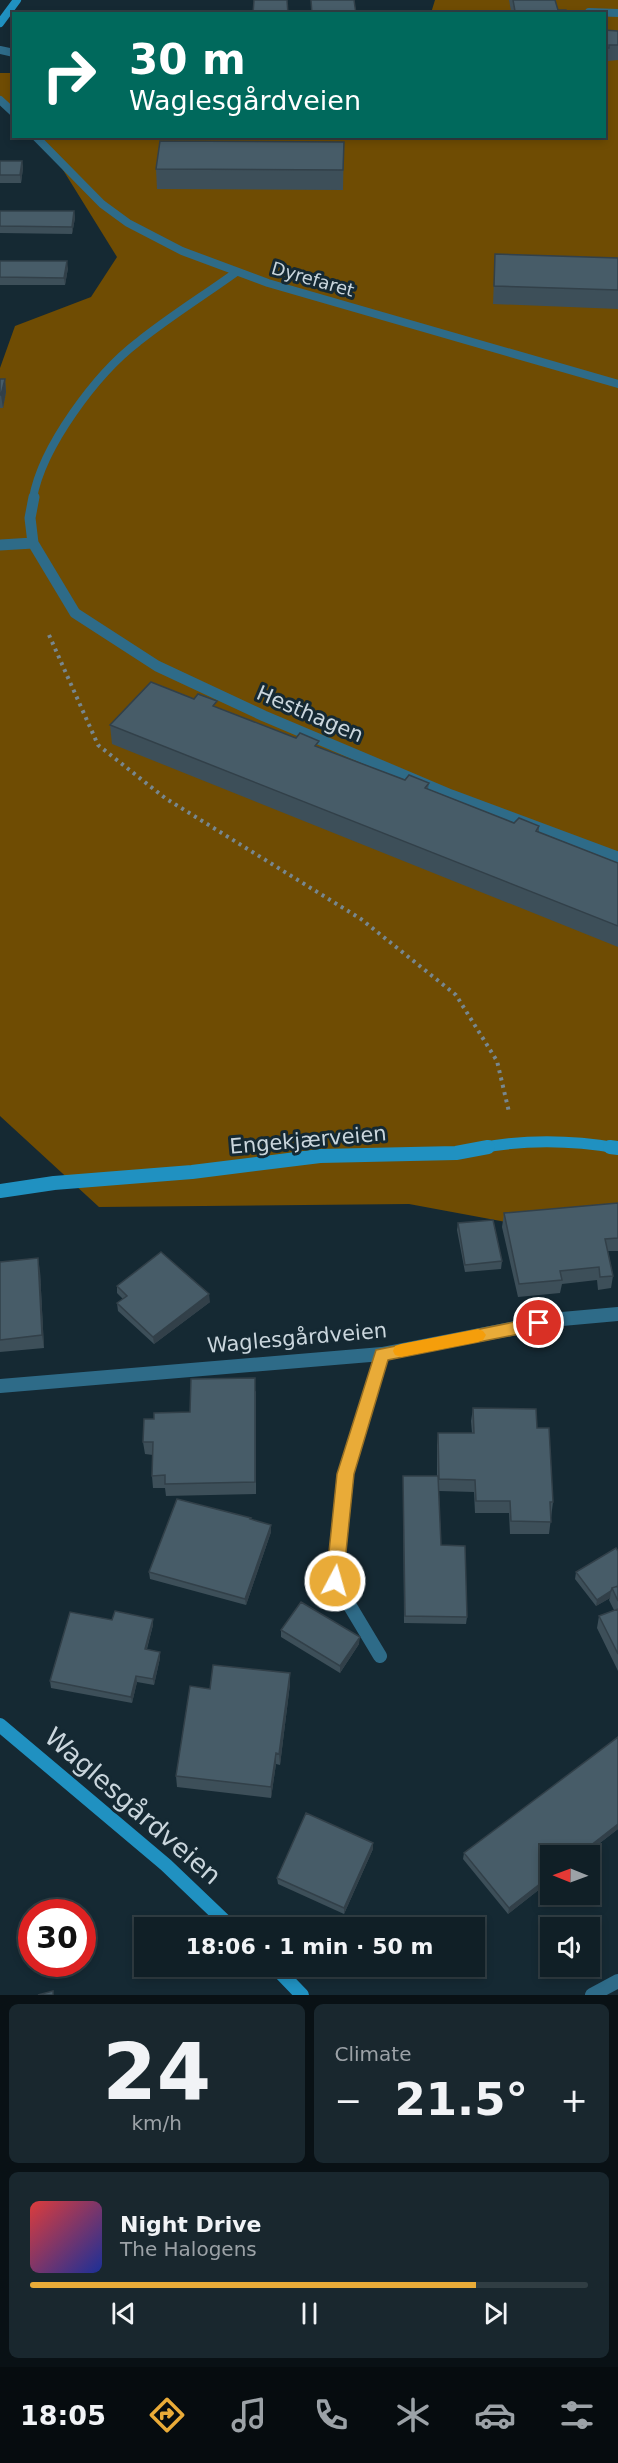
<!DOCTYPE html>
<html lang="en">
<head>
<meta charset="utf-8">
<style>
	:root { --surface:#101f26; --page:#19272e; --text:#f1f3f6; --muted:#9ca2a7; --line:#303d43; --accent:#e9ab38 }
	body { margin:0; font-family:"DejaVu Sans",sans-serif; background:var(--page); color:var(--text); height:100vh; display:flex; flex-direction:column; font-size:22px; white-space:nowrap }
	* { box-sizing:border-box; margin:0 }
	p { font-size:20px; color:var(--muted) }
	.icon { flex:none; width:33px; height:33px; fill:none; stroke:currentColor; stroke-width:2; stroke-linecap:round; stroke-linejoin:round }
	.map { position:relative; height:1995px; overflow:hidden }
	.sheet { display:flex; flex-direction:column; gap:9px; padding:9px; background:#091115; flex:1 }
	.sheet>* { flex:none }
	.banner { position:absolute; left:12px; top:12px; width:594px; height:126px; border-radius:0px; box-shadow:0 3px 9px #0003,0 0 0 2px var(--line); background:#00695c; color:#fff; overflow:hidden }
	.needle { width:39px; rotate:271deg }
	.fabs { position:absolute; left:540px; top:1845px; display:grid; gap:12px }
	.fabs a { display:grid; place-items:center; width:60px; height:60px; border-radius:0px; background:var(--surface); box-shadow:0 3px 9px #0003,0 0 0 2px var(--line); font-size:30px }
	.speed { position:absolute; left:18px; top:1899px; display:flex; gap:12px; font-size:30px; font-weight:700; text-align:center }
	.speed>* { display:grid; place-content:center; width:78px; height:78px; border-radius:50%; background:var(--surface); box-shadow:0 3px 9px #0003,0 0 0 2px var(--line); line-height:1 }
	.speed .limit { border:9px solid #d22; background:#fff; color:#111 }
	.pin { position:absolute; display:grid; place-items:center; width:51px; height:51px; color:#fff; margin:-26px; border:3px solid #fff; border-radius:50%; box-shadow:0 2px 6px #0007 }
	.me { position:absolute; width:66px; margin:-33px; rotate:6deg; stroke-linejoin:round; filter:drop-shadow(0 0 4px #0008) }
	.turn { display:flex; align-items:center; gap:21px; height:126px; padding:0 18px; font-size:27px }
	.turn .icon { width:78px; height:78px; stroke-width:2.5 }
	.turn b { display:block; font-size:42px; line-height:51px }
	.big { font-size:45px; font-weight:700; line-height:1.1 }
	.sheet .tile { flex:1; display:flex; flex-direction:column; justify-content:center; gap:9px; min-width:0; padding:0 21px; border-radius:9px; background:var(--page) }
	.sheet .dial { align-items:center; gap:0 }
	.dial b { font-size:78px; line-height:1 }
	.song { display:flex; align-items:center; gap:18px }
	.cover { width:72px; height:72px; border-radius:9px; background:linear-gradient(135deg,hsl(0 70% 55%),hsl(230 70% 35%)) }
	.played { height:6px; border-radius:3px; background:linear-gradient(90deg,var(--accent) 80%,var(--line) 80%) }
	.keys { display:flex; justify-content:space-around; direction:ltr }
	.heat { display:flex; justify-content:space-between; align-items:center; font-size:33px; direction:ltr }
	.sheet .tiles { flex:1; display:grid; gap:9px; grid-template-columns:1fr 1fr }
	.tile:last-child { grid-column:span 2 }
	.trip { position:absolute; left:134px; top:1917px; width:351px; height:60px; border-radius:0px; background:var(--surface); box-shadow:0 3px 9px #0003,0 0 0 2px var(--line); font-weight:700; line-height:60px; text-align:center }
	.dock { display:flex; height:96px; justify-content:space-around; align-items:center; background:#060c0f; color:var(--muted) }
	.dock .icon { width:42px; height:42px }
	.dock .active { color:var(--accent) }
	.dock b { font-size:27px; color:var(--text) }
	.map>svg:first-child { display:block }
	.forest { fill:#6f4c03 }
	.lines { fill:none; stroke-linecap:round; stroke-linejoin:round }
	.path { stroke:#77878f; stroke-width:4; stroke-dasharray:3 4.5; stroke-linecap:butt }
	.street-far2 { stroke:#2e6b88; stroke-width:8 }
	.street-far1 { stroke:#2e6b88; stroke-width:11 }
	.street { stroke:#2e6b88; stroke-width:14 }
	.secondary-far2 { stroke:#2091c1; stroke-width:8 }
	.secondary-far1 { stroke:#2091c1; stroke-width:11 }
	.secondary { stroke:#2091c1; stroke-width:14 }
	.wall { fill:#3d4f59 }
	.shaded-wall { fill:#324049 }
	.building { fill:#475c68; stroke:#324049; stroke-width:1.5 }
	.route { fill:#e9ab38; stroke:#976f24; stroke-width:1.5 }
	.slow { fill:#f59e0b }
	.labels { text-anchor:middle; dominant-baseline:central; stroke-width:6; stroke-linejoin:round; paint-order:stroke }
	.far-street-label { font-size:18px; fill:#cad6dd; stroke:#152933 }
	.street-label { font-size:21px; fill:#cad6dd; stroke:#152933 }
	.near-street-label { font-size:26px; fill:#cad6dd; stroke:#152933 }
</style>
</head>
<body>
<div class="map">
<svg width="618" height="1995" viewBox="0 0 618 1995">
	<rect width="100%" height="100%" fill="#152933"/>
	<!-- forest -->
	<path class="forest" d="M 435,0 L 618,0 L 618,1243 L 409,1204 L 99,1207 L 0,1116 L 0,368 L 15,326 L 91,297 L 117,257 L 55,157 L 36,137 L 604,136 L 604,14 L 431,13 Z
		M 0,73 L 13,73 L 13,112 L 0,98 Z"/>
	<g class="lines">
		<!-- path -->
		<path class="path" d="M 49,635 L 98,745 L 165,798 L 361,919 L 456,995 L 497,1061 L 509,1112"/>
		<!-- street-far2 -->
		<path class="street-far2" d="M 589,12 L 618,13
			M 0,50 L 14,53
			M 0,100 L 14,113
			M 35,136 L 102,204 L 128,223 L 182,251 L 268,283 L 618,384
			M 33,498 C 42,447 96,374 138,342 C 169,317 203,296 235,273"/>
		<!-- street-far1 -->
		<path class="street-far1" d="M 34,497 L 30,518 L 33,543 L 75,613 L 157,666 L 264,716 L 451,795 L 618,857
			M 0,545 L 33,543"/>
		<!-- street -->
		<path class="street" d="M 0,1386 L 382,1354 L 562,1319 L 618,1314
			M 380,1656 L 335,1581 L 345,1474 L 382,1354
			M 592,1995 L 618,1981"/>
		<!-- secondary-far2 -->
		<path class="secondary-far2" d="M 0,23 L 17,0"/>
		<!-- secondary-far1 -->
		<path class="secondary-far1" d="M 480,1148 C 527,1139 571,1140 618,1148"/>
		<!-- secondary -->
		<path class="secondary" d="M 610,1147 L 618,1148
			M 0,1191 L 54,1183 L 192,1172 L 320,1156 L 456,1153 L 488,1147
			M 0,1725 L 166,1865 L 232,1928
			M 274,1966 L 302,1995"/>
	</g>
	<!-- wall -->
	<path class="wall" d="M 509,0 L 555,0 L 558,10 L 567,14 L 506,14 L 506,11 L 511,11 Z
		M 604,30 L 618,31 L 618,60 L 608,61 L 608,64 L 604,64 Z
		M 344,142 L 343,190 L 157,189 L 156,169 Z
		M 0,161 L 22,161 L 23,168 L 21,183 L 0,183 Z
		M 0,211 L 74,211 L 75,218 L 72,234 L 0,233 Z
		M 495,254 L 618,258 L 618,309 L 493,304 Z
		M 0,261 L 68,268 L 65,285 L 0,285 Z
		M 0,379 L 5,379 L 6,392 L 3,408 L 0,408 Z
		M 194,699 L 405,780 L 429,783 L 428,789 L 514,823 L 539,826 L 539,832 L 618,863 L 618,947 L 112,744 L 110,725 Z
		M 618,1203 L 618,1251 L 608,1251 L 613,1276 L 611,1288 L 598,1290 L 597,1280 L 562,1284 L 560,1293 L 518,1297 L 502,1227 L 504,1213 Z
		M 458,1223 L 502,1261 L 501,1269 L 465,1272 L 457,1230 Z
		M 0,1262 L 40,1271 L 44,1348 L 0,1352 Z
		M 117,1286 L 210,1302 L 154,1344 L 118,1311 L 117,1303 L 123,1299 L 117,1293 Z
		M 256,1391 L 256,1494 L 166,1496 L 165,1488 L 153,1488 L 152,1476 L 153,1455 L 145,1454 L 143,1442 L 154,1419 L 190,1412 Z
		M 473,1408 L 537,1428 L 553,1502 L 549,1534 L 510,1534 L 509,1513 L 475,1513 L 474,1492 L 439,1491 L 441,1545 L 467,1617 L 466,1624 L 404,1623 L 403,1476 L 437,1476 L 437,1445 L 438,1433 L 472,1433 L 471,1421 Z
		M 251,1518 L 251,1520 L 271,1525 L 271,1532 L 246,1605 L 150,1579 L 149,1572 Z
		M 618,1551 L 618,1671 L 597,1628 L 599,1616 L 614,1610 L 609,1600 L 610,1598 L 596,1606 L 575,1579 L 576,1572 Z
		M 112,1620 L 153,1625 L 147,1649 L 160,1652 L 160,1658 L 154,1685 L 137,1682 L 132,1703 L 51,1688 L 50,1681 Z
		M 281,1630 L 359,1644 L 340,1673 L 281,1637 Z
		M 290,1684 L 280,1765 L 276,1764 L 271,1798 L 177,1787 L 176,1776 L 210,1689 Z
		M 618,1737 L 618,1829 L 583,1856 L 550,1856 L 550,1881 L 508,1914 L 463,1859 L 464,1853 Z
		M 373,1849 L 344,1914 L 278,1884 L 277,1878 Z"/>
	<!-- shaded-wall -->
	<path class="shaded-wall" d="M 22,161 L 23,168 L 21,183 L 20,175 Z
		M 74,211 L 75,218 L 72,234 L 72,227 Z
		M 67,261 L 68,268 L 65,285 L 64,278 Z
		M 5,379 L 6,392 L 3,408 L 1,395 Z
		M 38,1258 L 40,1271 L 44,1348 L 42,1335 Z
		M 209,1294 L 210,1302 L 154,1344 L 153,1337 Z
		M 271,1525 L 271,1532 L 246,1605 L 245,1599 Z
		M 611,1591 L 610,1598 L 596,1606 L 597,1600 Z
		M 153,1619 L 153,1625 L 145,1655 L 145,1649 Z
		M 360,1637 L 359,1644 L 340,1673 L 340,1666 Z
		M 160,1652 L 160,1658 L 154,1685 L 153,1679 Z
		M 290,1673 L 290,1684 L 280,1765 L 279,1754 Z
		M 136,1676 L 137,1682 L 132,1703 L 131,1697 Z
		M 276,1753 L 276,1764 L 271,1798 L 271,1787 Z
		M 618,1824 L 618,1829 L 583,1856 L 577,1856 Z
		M 373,1843 L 373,1849 L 344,1914 L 344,1908 Z
		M 550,1876 L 550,1881 L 508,1914 L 509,1908 Z"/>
	<!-- building -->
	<path class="building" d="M 254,0 L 287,0 L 288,14 L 253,14 Z
		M 311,0 L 354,0 L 356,14 L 312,14 Z
		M 513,0 L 555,0 L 558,10 L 566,10 L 567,14 L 507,14 L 506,11 L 515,11 Z
		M 604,30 L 618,31 L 618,45 L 609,45 L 609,48 L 604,48 Z
		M 160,141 L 344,142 L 343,170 L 156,169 Z
		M 0,161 L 22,161 L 20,175 L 0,175 Z
		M 0,211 L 74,211 L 72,227 L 0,226 Z
		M 495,254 L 618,258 L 618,290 L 494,286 Z
		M 0,261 L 67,261 L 64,278 L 0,277 Z
		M 0,379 L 5,379 L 1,395 L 0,395 Z
		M 151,682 L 194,699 L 198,694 L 217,701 L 213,706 L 296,738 L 300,733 L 319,741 L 315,746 L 405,780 L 409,775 L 429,783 L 425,788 L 514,823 L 519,818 L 539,826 L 536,831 L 618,863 L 618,926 L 110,725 Z
		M 618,1203 L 618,1238 L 605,1239 L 613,1276 L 600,1277 L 599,1267 L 560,1271 L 562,1280 L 519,1284 L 504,1213 Z
		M 493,1220 L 502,1261 L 465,1265 L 458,1223 Z
		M 161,1252 L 209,1294 L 153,1337 L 117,1303 L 127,1296 L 117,1286 Z
		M 38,1258 L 42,1335 L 0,1340 L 0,1262 Z
		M 255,1378 L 255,1482 L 165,1484 L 165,1475 L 152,1476 L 153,1442 L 143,1442 L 144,1419 L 154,1419 L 154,1413 L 190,1412 L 191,1379 Z
		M 473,1408 L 536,1409 L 537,1428 L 549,1428 L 553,1502 L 550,1502 L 551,1522 L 511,1521 L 510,1501 L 476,1501 L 475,1480 L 439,1479 L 438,1433 L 474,1433 Z
		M 403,1476 L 438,1476 L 441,1545 L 465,1546 L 467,1617 L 405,1616 Z
		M 177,1499 L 251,1518 L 250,1519 L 271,1525 L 245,1599 L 149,1572 Z
		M 616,1548 L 618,1551 L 618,1586 L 612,1588 L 611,1591 L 597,1600 L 576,1572 Z
		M 618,1586 L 618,1601 L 612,1588 Z
		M 301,1602 L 360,1637 L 340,1666 L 281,1630 Z
		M 618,1609 L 618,1654 L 599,1616 Z
		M 115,1611 L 153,1619 L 145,1649 L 160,1652 L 153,1679 L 136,1676 L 131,1697 L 50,1681 L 70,1612 L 112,1620 Z
		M 213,1665 L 290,1673 L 279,1754 L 276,1753 L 271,1787 L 176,1776 L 190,1686 L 210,1689 Z
		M 618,1737 L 618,1824 L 577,1856 L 550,1856 L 550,1876 L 509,1908 L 464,1853 Z
		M 306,1813 L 373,1843 L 344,1908 L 277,1878 Z
		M 53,1991 L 53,1995 L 38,1995 Z"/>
	<!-- route -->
	<path class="route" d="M 539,1317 L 545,1319 L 547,1323 L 545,1328 L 539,1330 L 388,1360 L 354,1474 L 343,1581 L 341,1586 L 335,1589 L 329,1586 L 326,1581 L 337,1474 L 376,1350 Z"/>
	<!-- slow -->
	<path class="slow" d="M 478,1329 L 483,1331 L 486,1335 L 483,1340 L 478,1342 L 401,1357 L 395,1355 L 393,1351 L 395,1346 L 401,1344 Z"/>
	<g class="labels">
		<!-- far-street labels -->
		<g class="far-street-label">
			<text transform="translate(313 279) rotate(16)">Dyrefaret</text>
		</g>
		<!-- street labels -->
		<g class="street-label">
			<text transform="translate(310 714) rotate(23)">Hesthagen</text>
			<text transform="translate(308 1140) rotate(-5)">Engekjærveien</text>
			<text transform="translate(297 1338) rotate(-5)">Waglesgårdveien</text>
		</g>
		<!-- near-street labels -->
		<g class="near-street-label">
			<text transform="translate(133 1806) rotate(41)">Waglesgårdveien</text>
		</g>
	</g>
</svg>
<div class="fabs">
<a><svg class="needle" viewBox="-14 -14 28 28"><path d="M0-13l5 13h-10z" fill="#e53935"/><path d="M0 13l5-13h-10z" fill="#9ca2a7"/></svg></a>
<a><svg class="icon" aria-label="sound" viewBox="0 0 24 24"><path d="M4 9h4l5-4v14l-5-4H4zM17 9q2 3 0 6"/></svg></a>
</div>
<div class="speed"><div class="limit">30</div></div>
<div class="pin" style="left:539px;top:1323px;background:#d93025"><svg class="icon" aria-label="arrive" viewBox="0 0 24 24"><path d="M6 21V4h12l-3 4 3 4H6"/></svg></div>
<svg class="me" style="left:335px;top:1581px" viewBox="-20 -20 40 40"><circle r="17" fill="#e9ab38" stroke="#fff" stroke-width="3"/><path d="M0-11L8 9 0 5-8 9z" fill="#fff"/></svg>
<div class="trip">18:06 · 1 min · 50 m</div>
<div class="banner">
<div class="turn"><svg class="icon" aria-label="right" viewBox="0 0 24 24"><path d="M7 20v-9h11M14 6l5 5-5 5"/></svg><div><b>30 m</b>Waglesgårdveien</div></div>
</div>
</div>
<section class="sheet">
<div class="tiles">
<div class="tile dial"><b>24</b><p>km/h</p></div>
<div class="tile"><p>Climate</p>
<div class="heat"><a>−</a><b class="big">21.5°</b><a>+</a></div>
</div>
<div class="tile">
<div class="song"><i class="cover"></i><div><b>Night Drive</b><p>The Halogens</p></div></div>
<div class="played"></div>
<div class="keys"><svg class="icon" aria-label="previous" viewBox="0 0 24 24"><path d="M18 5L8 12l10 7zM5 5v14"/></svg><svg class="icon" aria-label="pause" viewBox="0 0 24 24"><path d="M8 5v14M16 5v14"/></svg><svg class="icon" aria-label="next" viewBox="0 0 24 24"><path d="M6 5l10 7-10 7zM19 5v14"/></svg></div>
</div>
</div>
</section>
<nav class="dock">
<b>18:05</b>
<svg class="icon active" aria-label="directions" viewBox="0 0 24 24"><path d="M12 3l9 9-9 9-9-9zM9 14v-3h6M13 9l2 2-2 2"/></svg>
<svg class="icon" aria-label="music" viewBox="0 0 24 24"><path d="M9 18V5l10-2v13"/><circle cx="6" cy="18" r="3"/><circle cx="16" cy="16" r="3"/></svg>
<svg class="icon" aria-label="phone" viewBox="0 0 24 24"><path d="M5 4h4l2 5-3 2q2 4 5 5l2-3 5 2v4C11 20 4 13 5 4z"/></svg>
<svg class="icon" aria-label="climate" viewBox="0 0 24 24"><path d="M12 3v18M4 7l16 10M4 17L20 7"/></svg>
<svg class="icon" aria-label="car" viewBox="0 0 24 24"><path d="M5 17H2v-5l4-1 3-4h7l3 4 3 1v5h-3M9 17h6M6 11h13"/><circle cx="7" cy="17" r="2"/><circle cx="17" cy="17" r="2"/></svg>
<svg class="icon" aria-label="filters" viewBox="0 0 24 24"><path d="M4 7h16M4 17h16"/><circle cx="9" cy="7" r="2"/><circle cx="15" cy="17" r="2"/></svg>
</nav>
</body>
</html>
